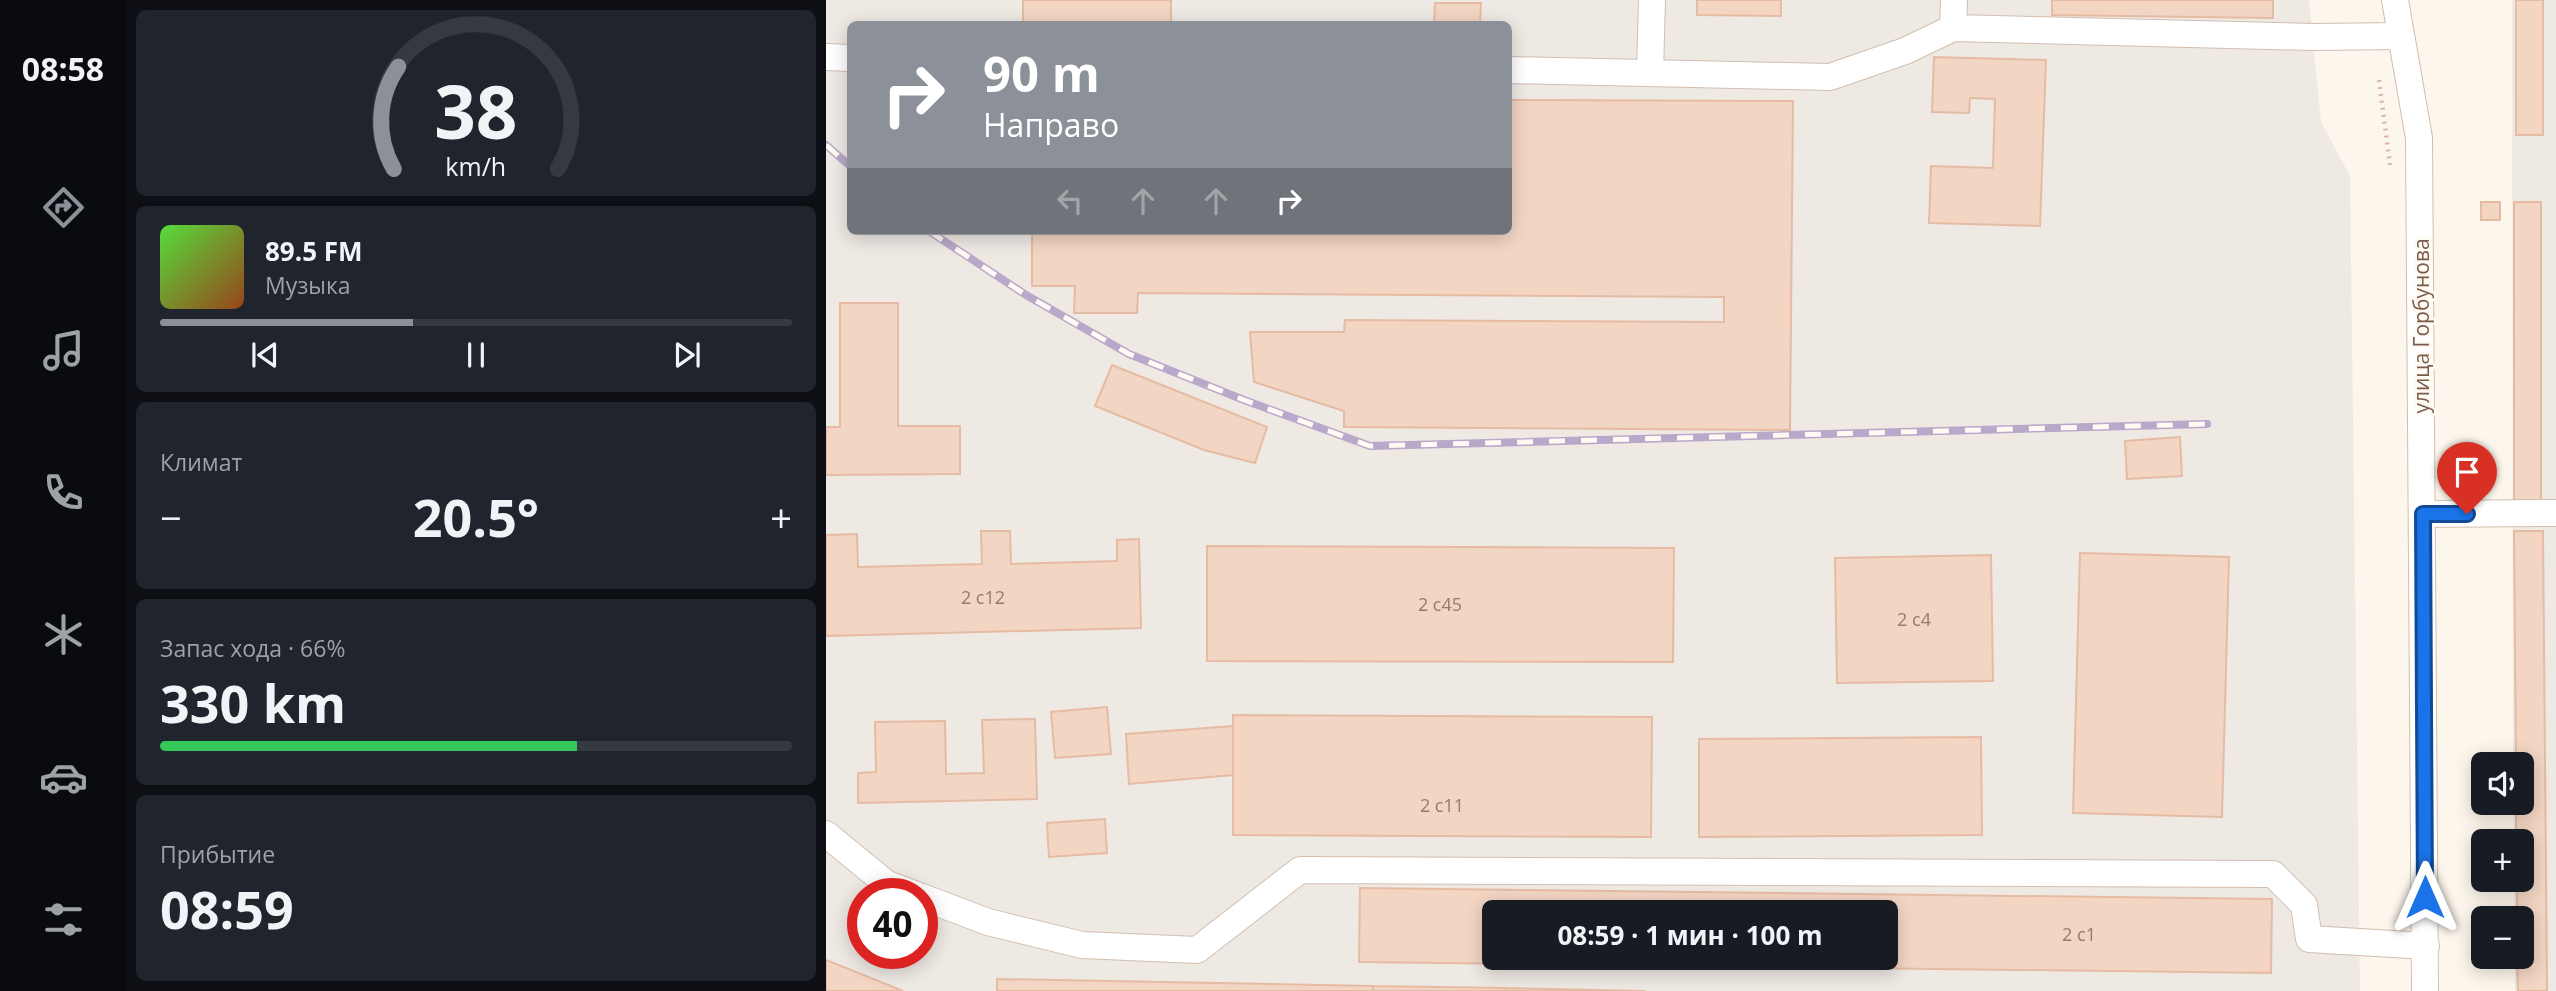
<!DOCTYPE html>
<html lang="ru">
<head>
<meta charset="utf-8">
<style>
	:root { --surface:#171b24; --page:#20242c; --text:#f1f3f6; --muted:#9ea1a6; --line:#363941; --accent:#8c9099 }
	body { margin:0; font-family:"Open Sans",sans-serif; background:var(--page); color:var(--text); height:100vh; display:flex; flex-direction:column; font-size:26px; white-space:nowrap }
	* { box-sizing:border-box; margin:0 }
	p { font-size:23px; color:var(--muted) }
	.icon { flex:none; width:38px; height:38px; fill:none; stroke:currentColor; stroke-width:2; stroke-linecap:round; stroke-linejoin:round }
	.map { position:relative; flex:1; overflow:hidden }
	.side { display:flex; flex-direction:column; gap:10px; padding:10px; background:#0d0f14; width:700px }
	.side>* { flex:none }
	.hud { position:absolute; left:21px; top:21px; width:665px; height:214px; border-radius:10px; box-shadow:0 4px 18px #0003; background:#8c9099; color:#fff; overflow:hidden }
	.tools { position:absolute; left:1645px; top:752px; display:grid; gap:14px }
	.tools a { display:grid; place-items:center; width:63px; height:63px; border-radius:10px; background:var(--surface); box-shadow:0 4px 18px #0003; font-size:35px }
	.speed { position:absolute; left:21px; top:878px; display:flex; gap:14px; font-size:35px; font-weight:700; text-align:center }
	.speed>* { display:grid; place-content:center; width:91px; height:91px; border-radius:50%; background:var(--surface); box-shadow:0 4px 18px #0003; line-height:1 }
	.speed .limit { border:10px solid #d22; background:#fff; color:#111 }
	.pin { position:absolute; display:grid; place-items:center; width:60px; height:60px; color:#fff; margin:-72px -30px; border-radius:50% 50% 50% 0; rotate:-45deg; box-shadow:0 0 7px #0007 }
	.pin .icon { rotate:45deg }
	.me { position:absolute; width:77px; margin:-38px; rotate:0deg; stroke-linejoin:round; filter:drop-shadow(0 0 5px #0008) }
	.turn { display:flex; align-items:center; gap:24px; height:147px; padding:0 21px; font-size:32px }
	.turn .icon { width:91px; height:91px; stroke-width:2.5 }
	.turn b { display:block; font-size:49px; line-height:60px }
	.lanes { display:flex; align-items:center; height:66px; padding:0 21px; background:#0003; justify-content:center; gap:35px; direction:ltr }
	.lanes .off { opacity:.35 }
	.big { font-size:52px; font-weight:700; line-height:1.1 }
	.side .widget { flex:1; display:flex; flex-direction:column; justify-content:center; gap:10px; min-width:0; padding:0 24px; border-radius:10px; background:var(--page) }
	.side .dial { align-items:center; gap:0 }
	.dial svg { height:182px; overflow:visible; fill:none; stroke:var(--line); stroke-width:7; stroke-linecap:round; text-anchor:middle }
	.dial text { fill:var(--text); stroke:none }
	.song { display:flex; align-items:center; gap:21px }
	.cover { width:84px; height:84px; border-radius:10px; background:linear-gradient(135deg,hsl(110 70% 55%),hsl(20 70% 35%)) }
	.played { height:7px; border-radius:4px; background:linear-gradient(90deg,var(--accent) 40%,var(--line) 40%) }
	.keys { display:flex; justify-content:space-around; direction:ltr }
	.heat { display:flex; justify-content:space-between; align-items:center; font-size:38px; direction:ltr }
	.charge { height:10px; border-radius:5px; background:linear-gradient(90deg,#34c759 66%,var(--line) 0) }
	.trip { position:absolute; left:656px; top:900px; width:416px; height:70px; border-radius:10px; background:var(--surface); box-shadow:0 4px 18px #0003; font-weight:700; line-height:70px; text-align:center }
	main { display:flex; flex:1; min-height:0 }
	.menu { display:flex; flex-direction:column; width:126px; justify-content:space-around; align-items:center; background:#090b0e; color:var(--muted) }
	.menu .icon { width:49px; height:49px }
	.menu .active { color:var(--accent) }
	.menu b { font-size:32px; color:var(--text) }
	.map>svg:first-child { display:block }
	.industrial { fill:#efe9e4; fill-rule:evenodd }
	.building { fill:#f3d5c3; stroke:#e6bba3; stroke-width:2; fill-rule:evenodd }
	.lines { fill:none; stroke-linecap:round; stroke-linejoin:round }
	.minor-casing { stroke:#d1beb0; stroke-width:28 }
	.path { stroke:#d9b8a5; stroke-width:4.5; stroke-dasharray:2 5; stroke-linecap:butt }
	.minor { stroke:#fff; stroke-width:26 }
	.rail-casing { stroke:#b9a8c9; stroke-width:8 }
	.rail { stroke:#fffaf3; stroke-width:5; stroke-dasharray:16; stroke-linecap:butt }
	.route-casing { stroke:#114b97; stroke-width:18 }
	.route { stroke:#1a73e8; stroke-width:12 }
	.labels { text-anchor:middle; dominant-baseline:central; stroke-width:5; stroke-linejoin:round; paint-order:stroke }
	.number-label { font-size:18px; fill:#987a6a }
	.street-label { font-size:21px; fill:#7a5c4d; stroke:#fffaf3 }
</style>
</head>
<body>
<main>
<nav class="menu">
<b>08:58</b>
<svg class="icon active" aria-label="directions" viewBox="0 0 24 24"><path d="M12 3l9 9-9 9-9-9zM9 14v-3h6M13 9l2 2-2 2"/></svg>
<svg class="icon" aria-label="music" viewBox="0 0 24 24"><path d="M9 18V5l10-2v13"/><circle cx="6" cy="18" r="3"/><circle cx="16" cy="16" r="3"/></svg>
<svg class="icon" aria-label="phone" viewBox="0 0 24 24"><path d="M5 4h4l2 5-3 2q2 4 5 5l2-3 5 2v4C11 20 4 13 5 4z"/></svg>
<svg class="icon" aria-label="climate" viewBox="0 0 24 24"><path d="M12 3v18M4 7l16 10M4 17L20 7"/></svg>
<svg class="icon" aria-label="car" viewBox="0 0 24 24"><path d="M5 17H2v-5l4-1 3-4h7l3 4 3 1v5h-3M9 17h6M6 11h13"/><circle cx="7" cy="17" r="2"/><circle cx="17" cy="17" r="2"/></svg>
<svg class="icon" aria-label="filters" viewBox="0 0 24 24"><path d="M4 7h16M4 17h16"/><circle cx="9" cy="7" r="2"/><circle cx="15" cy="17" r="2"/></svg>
</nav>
<section class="side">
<div class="widget dial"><svg viewBox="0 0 100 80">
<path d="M14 69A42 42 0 1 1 86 69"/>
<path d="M14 69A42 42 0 0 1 16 24" stroke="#8c9099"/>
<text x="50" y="56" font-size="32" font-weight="700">38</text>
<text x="50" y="72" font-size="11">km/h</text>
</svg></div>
<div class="widget">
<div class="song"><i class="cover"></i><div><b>89.5 FM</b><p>Музыка</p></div></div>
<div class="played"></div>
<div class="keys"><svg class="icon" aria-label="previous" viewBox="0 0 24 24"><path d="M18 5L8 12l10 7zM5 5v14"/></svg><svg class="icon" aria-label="pause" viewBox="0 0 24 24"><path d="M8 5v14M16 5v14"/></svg><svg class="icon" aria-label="next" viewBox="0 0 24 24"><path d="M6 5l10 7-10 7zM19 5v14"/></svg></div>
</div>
<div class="widget"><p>Климат</p>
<div class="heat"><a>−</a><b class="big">20.5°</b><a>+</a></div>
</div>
<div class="widget"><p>Запас хода · 66%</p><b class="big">330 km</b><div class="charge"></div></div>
<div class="widget"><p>Прибытие</p><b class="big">08:59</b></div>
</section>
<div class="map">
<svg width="1730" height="991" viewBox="0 0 1730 991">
	<rect width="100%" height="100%" fill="#fdf6ec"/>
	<!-- industrial -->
	<path class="industrial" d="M 0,0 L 1483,0 L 1495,122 L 1524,176 L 1534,991 L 0,991 ZM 24,24 L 682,24 L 682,231 L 24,231 ZM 37,894 L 96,894 L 96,954 L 37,954 ZM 668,912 L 1060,912 L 1060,957 L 668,957 Z
		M 1686,0 L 1730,0 L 1730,991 L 1689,991 L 1689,957 L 1696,957 L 1696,919 L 1688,919 L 1688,880 L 1696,880 L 1696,842 L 1688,842 L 1687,803 L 1696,803 L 1696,765 L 1687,765 Z"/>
	<!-- building -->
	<path class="building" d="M 197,0 L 345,0 L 345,24 L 197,24 Z
		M 871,0 L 955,0 L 955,16 L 871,15 Z
		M 1226,0 L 1447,0 L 1447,18 L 1226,15 Z
		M 1690,0 L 1717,0 L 1717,135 L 1690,135 Z
		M 609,3 L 655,3 L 654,24 L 608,24 Z
		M 1108,57 L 1220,60 L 1214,226 L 1103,223 L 1105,166 L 1167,168 L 1169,99 L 1144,98 L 1143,113 L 1106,112 Z
		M 682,100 L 967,101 L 964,430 L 518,427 L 518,411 L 428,382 L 424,332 L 518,332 L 519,320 L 898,322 L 898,297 L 312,293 L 311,313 L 248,313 L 249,286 L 206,286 L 206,231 L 682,231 Z
		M 1655,202 L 1674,202 L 1674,220 L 1655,220 Z
		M 1688,202 L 1715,202 L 1715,503 L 1688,504 Z
		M 14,303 L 72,303 L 72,426 L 134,426 L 134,474 L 0,475 L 0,427 L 14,427 Z
		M 286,365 L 441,427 L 429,463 L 378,450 L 269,406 Z
		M 1354,437 L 1356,476 L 1301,479 L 1299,441 Z
		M 155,531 L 184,531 L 185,564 L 291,561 L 291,540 L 313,539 L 315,628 L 0,636 L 0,535 L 31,534 L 32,567 L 156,564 Z
		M 1688,531 L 1717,531 L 1721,991 L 1692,991 L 1691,957 L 1696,957 L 1696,919 L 1691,919 L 1691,880 L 1696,880 L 1696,842 L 1690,842 L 1690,803 L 1696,803 L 1696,765 L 1690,765 Z
		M 381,546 L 848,548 L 847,662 L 381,661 Z
		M 1254,553 L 1403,557 L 1396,817 L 1247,813 Z
		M 1165,555 L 1167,681 L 1011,683 L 1009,558 Z
		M 281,707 L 285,754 L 229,758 L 225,712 Z
		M 407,715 L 826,717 L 825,837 L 407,835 Z
		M 209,719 L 211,799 L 32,803 L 32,773 L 50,772 L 49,722 L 119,721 L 120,774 L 158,773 L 156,720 Z
		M 407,726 L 407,775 L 303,784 L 300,734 Z
		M 1155,737 L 1156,835 L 873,837 L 873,739 Z
		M 279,819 L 281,853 L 223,857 L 221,823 Z
		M 534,888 L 1446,899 L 1445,973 L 533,962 ZM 668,912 L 1060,912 L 1060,957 L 668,957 Z
		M 0,960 L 77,991 L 0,991 Z
		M 171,979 L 547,986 L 547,991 L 171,991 Z
		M 547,986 L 680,988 L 680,991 L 547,991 Z
		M 680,988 L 819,991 L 680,991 Z"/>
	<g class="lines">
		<!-- minor casing -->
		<g class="minor-casing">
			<path id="minor" d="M 1569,0 L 1593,138 L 1599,991
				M 1127,28 L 1487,37 L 1575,36
				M 0,57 L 24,58
				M 682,70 L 1004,77 L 1079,51 L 1127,28 L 1128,0
				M 824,73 L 826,0
				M 1597,514 L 1730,513
				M 0,834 L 61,884 L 88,894
				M 96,897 L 162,922 L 256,945 L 371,950 L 474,870 L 1447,874 L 1478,905 L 1483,939 L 1600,946"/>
		</g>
		<!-- path -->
		<path class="path" d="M 1553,80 L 1564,165"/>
		<!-- minor -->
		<use href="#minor" class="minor"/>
		<!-- rail casing -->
		<g class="rail-casing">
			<path id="rail" d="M 0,145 L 24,166
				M 103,231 L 200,295 L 303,354 L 418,400 L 544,446 L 1381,424"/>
		</g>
		<!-- rail -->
		<use href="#rail" class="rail"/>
	</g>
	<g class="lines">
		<!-- route casing -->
		<g class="route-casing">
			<path id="route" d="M 1599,897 L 1597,514 L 1641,514"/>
		</g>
		<!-- route -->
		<use href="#route" class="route"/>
	</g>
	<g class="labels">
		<!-- number labels -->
		<g class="number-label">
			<text x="157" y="597">2 с12</text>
			<text x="614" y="604">2 с45</text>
			<text x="1088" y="619">2 с4</text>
			<text x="616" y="805">2 с11</text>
			<text x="1253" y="934">2 с1</text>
		</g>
		<!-- street labels -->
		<g class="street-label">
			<text transform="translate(1595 326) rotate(-90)">улица Горбунова</text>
		</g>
	</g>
</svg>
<div class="tools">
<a><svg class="icon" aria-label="sound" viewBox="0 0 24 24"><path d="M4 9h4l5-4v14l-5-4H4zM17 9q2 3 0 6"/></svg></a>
<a>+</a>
<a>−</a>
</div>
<div class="speed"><div class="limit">40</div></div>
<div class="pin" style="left:1641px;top:514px;background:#d93025"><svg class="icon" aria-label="arrive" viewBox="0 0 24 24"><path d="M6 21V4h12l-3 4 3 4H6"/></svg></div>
<svg class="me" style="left:1599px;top:897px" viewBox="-20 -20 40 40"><path d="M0-17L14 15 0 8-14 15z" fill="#1a73e8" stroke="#fff" stroke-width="4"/></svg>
<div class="trip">08:59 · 1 мин · 100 m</div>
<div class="hud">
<div class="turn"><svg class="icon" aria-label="right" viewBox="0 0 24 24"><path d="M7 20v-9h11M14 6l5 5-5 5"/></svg><div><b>90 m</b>Направо</div></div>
<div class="lanes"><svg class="icon off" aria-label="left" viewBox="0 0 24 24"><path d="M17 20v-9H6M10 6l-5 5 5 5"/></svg><svg class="icon off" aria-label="ahead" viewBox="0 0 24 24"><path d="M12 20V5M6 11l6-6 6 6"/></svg><svg class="icon off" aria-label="ahead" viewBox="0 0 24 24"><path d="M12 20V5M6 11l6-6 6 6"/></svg><svg class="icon" aria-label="right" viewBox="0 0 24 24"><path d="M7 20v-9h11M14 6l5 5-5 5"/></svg></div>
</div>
</div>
</main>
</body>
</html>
